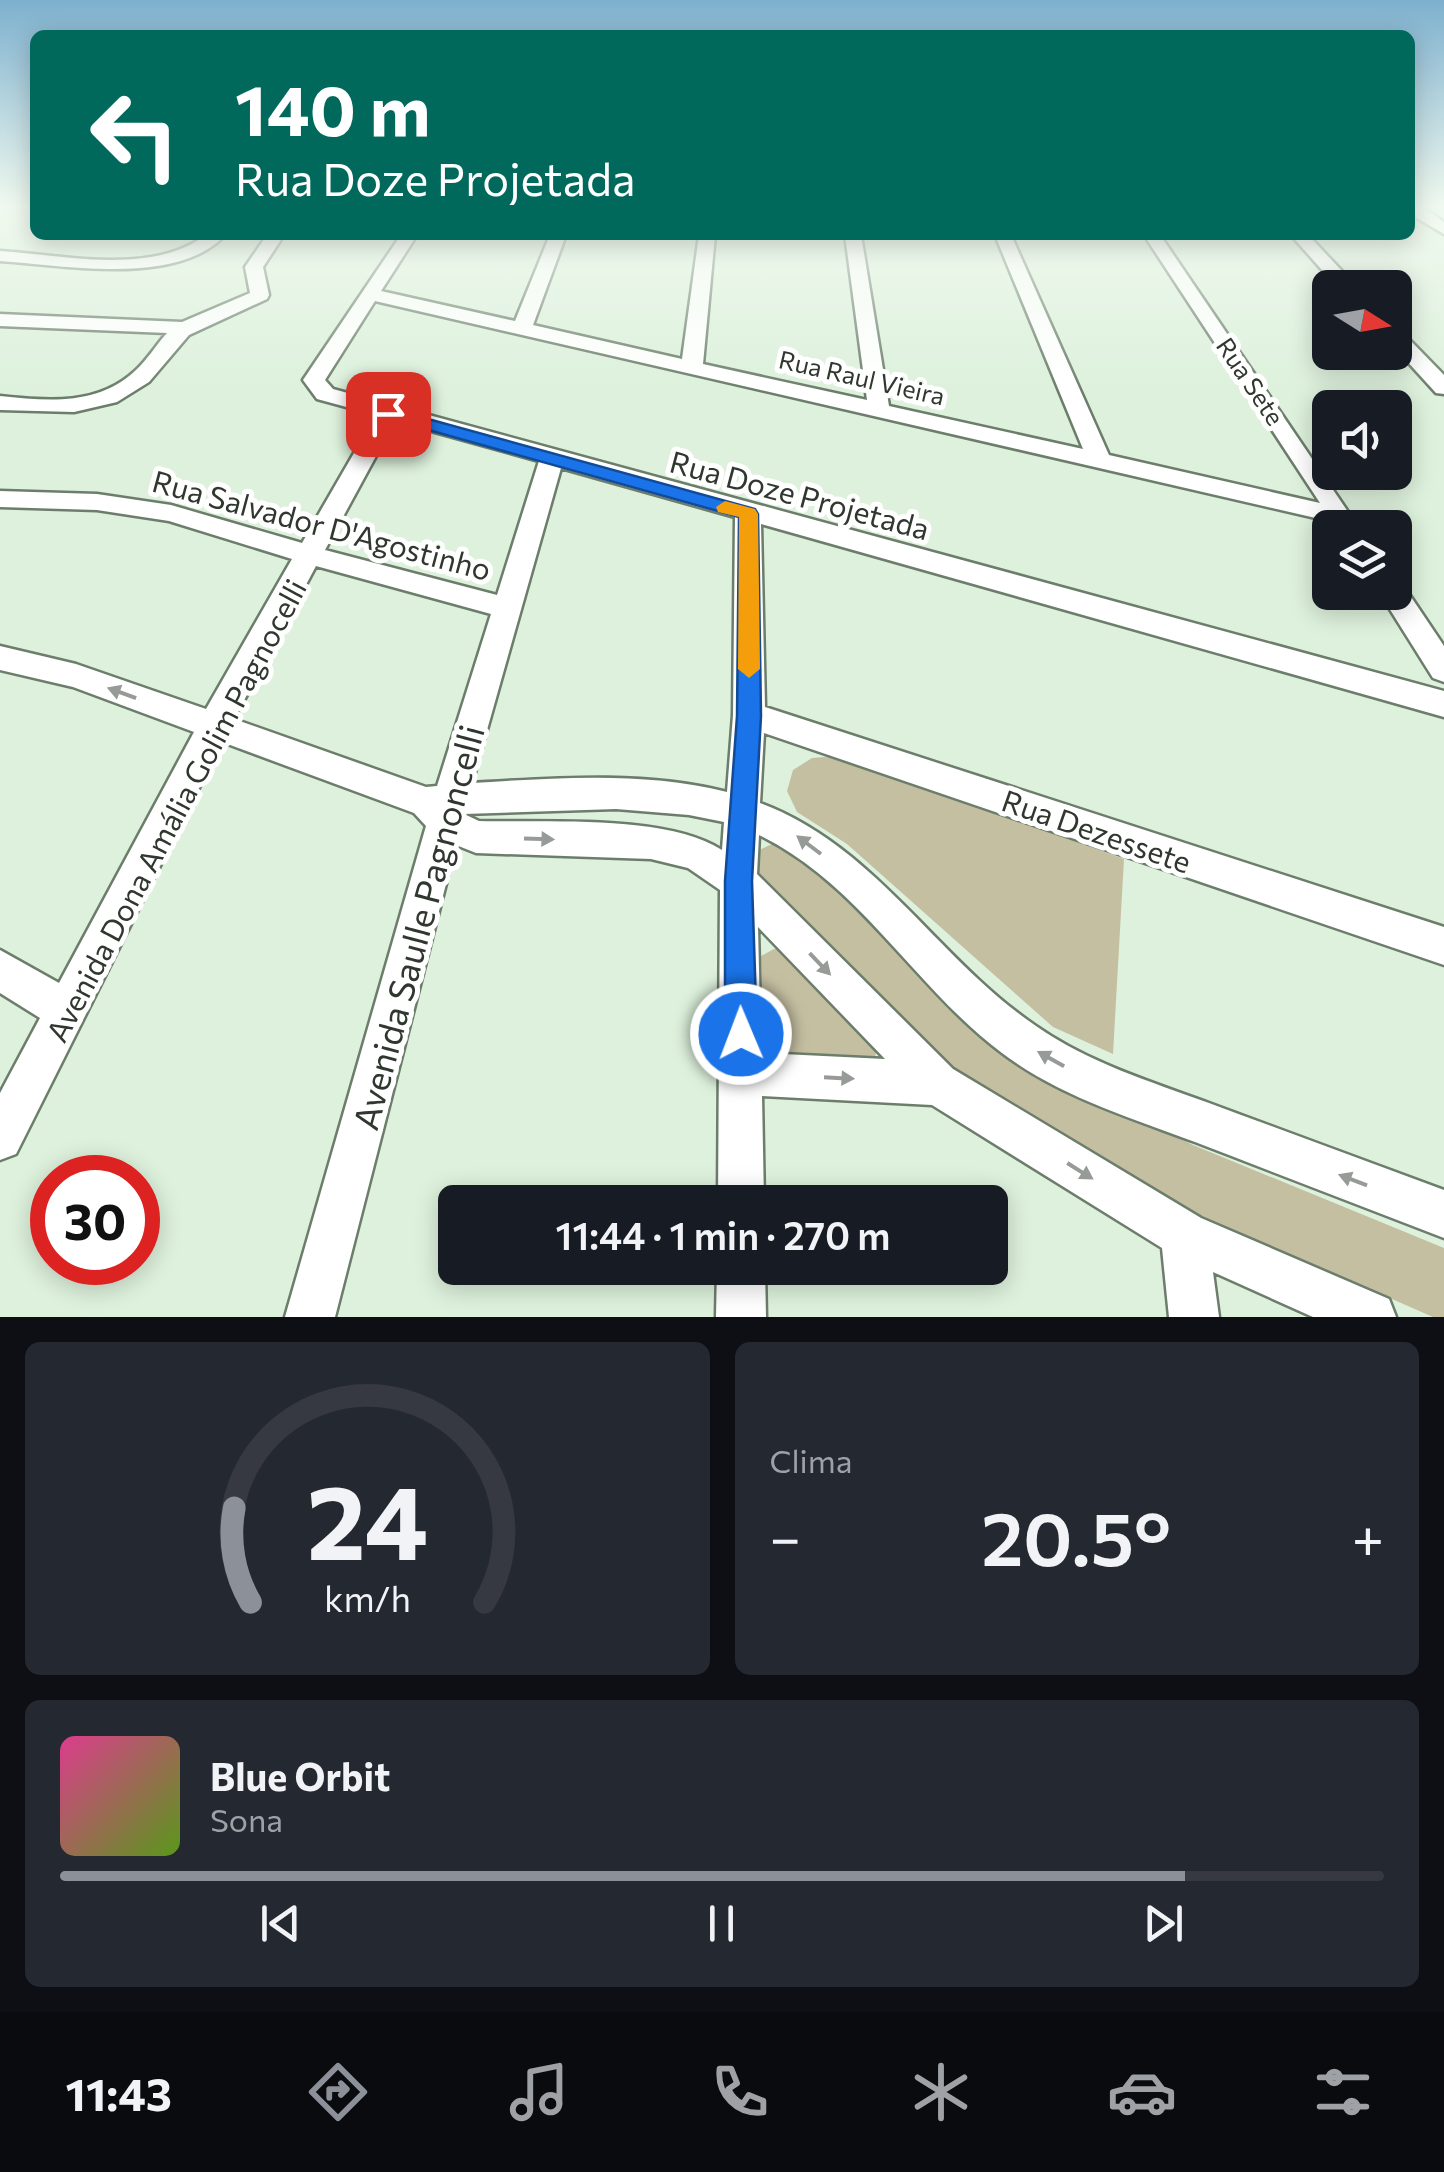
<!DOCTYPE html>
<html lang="pt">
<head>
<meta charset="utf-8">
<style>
	:root { --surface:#171b24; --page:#242831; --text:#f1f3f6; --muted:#9ea1a6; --line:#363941; --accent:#8c9099 }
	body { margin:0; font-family:Commissioner,sans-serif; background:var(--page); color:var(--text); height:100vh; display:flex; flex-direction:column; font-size:38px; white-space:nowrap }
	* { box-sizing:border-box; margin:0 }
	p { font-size:32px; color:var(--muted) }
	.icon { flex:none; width:55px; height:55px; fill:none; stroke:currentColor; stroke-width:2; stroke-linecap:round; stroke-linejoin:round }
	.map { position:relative; height:1317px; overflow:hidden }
	.details { display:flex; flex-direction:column; gap:25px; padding:25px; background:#0d0f14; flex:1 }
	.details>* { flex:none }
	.guide { position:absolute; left:30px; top:30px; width:1385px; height:210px; border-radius:15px; box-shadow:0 5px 25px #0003; background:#00695c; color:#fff; overflow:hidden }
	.needle { width:65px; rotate:101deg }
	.tools { position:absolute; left:1312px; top:270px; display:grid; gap:20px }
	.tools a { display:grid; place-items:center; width:100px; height:100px; border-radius:15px; background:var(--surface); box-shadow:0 5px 25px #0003; font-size:50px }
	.speed { position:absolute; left:30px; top:1155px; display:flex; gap:20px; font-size:50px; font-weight:700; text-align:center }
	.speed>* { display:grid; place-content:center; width:130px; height:130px; border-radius:50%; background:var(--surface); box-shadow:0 5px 25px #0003; line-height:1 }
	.speed .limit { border:15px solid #d22; background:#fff; color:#111 }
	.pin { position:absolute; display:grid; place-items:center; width:85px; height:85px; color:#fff; margin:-42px; border-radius:20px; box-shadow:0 5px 15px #0006 }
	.me { position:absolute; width:110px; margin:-55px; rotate:359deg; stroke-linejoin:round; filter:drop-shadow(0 0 8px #0008) }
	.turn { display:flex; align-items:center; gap:35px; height:210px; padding:0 40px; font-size:45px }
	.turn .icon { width:130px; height:130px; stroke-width:2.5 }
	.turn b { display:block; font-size:70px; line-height:85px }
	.big { font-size:75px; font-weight:600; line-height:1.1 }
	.details .card { flex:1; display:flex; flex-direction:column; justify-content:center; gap:15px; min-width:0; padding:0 35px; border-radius:15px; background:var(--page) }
	.details .dial { align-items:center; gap:0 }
	.dial svg { height:260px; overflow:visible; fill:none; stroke:var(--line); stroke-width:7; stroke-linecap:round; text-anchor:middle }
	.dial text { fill:var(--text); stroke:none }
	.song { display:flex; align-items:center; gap:30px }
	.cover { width:120px; height:120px; border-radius:15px; background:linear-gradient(135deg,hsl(330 70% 55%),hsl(90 70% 35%)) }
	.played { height:10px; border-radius:5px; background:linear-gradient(90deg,var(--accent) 85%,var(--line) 85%) }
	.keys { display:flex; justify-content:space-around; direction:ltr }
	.heat { display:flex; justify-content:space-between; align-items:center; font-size:55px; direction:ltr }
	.details .tiles { flex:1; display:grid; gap:25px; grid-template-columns:1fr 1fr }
	.card:last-child { grid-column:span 2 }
	.trip { position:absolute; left:438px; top:1185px; width:570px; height:100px; border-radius:15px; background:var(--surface); box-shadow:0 5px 25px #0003; font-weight:600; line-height:100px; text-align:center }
	.dock { display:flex; height:160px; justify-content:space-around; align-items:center; background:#090b0e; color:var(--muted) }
	.dock .icon { width:70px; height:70px }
	.dock .on { color:var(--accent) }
	.dock b { font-size:45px; color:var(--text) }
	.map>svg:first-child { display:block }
	.green { fill:#c5bfa1 }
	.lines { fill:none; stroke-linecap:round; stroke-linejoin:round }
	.minor-casing { stroke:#6c7e6b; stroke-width:5 }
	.minor { fill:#fff; fill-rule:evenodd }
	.oneway { fill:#979b97 }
	.route { fill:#1a73e8; stroke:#114b97; stroke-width:2.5 }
	.slow { fill:#f59e0b }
	.labels { text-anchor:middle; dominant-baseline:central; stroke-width:10; stroke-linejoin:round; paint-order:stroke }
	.far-street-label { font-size:25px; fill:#2f372f; stroke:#fff }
	.street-label { font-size:30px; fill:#2f372f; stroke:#fff }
	.near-street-label { font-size:35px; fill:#2f372f; stroke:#fff }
</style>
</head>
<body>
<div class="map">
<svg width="1444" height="1317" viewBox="0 0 1444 1317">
	<rect width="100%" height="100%" fill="#ddf1dc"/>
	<!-- green -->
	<path class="green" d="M 824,757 L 846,759 L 1124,859 L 1113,1054 L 1053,1027 L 847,844 L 797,812 L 787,791 L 793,770 L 812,758 Z
		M 776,842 L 822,867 L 1043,1070 L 1193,1145 L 1444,1248 L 1444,1317 L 1433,1317 L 1191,1211 L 1026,1124 L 948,1068 L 760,878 L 756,872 L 757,851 Z
		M 774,949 L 780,949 L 878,1047 L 873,1063 L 770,1056 L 764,1045 L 761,956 Z"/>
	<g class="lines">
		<!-- minor casing -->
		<g class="minor-casing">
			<path id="minor" d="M 1410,205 L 1419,205 L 1444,222 L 1444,234 L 1410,214 Z
				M 206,235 L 225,235 C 177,287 64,265 0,261 L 0,251 C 64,255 151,276 206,235 Z
				M 267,235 L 284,235 L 263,267 L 269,295 L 267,299 L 189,335 L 149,382 L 117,402 L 74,412 L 0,410 L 0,396 C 49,401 98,406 136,370 C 148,359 156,345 167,333 L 0,326 L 0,314 L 182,322 L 250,293 L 245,267 Z
				M 401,235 L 417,235 L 381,291 L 515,321 L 550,235 L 566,235 L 533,325 L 682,359 L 699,235 L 715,235 L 703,364 L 867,400 L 845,235 L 861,235 L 889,406 L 1083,449 L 995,235 L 1011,235 L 1109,455 L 1320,503 L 1144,235 L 1160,235 L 1359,528 L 1336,528 L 1333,522 L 375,301 L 325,380 L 333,389 L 1444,691 L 1444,717 L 761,524 L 765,707 L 1444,927 L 1444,965 L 764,733 L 760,803 C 876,846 937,959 1036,1026 C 1089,1063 1149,1081 1209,1103 C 1287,1132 1366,1161 1444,1190 L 1444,1238 C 1361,1206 1278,1174 1195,1142 C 1128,1117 1059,1096 1002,1053 C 915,988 859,883 759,835 L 757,874 L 953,1069 L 1201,1218 L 1389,1299 L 1396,1317 L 1313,1317 L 1213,1272 L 1219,1317 L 1169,1317 L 1162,1248 L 932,1105 L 762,1096 L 764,1202 L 718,1202 L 720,890 L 688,868 L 651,859 L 476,853 L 456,845 L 335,1317 L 285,1317 L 426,826 L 414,813 L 222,742 L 16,1154 L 0,1160 L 0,1093 L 40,1018 L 0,993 L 0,950 L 59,983 L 194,732 L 73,687 L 0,670 L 0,646 L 76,664 L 206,709 L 292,559 L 169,521 L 97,510 L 0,507 L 0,491 L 97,494 L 171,505 L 302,543 L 376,415 L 317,399 L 303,380 ZM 395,421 L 539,461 L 497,595 L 325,550 ZM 561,468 L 735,517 L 733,715 L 727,792 C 645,771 556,778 472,783 ZM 316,566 L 491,614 L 437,786 L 426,787 L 234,719 ZM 616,809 L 689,815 L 724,822 L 722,850 C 666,814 546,823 479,821 L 464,814 ZM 758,927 L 885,1059 L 761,1053 Z
				M 1291,235 L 1308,235 L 1358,288 L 1338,288 Z
				M 1395,330 L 1402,332 L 1444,375 L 1444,394 L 1436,393 L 1395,348 Z
				M 1395,582 L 1403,585 L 1444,646 L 1444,682 L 1433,678 L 1379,592 L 1395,592 Z
				M 717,1268 L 765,1268 L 766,1317 L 716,1317 Z"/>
		</g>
		<!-- minor -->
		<use href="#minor" class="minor"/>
	</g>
	<!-- one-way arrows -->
	<defs><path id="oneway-solid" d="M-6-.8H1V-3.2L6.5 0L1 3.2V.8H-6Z" transform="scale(2.5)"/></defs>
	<g class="oneway">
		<use href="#oneway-solid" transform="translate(122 693) rotate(-160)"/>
		<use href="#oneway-solid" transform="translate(539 839) rotate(2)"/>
		<use href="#oneway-solid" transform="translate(809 845) rotate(-143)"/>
		<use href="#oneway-solid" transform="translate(820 964) rotate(46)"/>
		<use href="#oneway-solid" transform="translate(1051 1059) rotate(-151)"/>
		<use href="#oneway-solid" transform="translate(839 1078) rotate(3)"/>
		<use href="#oneway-solid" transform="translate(1080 1171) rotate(32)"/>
		<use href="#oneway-solid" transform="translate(1353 1180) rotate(-159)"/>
	</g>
	<!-- sky -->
	<linearGradient id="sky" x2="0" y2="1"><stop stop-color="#7db0ce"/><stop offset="0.53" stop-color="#f0f9ef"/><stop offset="1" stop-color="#f0f9ef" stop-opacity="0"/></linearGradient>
	<rect width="1444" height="390" fill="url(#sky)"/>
	<!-- route -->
	<path class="route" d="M 388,408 L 755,509 L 758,514 L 761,716 L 752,881 L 757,1034 L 752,1046 L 741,1050 L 730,1046 L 725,1034 L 725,881 L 737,716 L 739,517 L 382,417 L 379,414 Z"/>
	<!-- slow -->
	<path class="slow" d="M 725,501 L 755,509 L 758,514 L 760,669 L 749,678 L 738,669 L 739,517 L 718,512 L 716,507 Z"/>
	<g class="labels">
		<!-- far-street labels -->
		<g class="far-street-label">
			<text transform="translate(862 377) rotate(13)">Rua Raul Vieira</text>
			<text transform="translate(1251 381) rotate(56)">Rua Sete</text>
		</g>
		<!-- street labels -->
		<g class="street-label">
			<text transform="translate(800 494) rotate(15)">Rua Doze Projetada</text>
			<text transform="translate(322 524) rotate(15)">Rua Salvador D'Agostinho</text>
			<text transform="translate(175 810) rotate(-62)">Avenida Dona Amália Golim Pagnocelli</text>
			<text transform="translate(1097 830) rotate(19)">Rua Dezessete</text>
		</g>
		<!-- near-street labels -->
		<g class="near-street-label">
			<text transform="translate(417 927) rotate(-75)">Avenida Saulle Pagnoncelli</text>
		</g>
	</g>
</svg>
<div class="tools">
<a><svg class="needle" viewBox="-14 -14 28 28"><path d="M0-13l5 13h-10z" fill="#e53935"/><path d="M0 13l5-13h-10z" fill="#9ea1a6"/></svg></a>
<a><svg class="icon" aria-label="sound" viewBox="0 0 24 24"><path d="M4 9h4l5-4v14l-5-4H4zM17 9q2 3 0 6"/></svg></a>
<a><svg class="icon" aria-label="layers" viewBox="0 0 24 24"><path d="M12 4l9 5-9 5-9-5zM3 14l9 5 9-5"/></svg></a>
</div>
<div class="speed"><div class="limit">30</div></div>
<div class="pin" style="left:388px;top:414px;background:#d93025"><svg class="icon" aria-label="arrive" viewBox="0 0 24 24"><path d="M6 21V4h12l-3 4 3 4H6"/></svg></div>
<svg class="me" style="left:741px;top:1034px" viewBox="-20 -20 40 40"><circle r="17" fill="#1a73e8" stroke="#fff" stroke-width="3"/><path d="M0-11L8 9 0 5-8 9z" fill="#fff"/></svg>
<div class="trip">11:44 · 1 min · 270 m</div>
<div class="guide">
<div class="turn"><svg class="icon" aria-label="left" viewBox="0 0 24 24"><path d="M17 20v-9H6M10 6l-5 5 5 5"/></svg><div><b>140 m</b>Rua Doze Projetada</div></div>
</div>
</div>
<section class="details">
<div class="tiles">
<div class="card dial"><svg viewBox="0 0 100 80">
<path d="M14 69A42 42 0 1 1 86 69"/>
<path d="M14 69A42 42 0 0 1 9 40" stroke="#8c9099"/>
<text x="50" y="56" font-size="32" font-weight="700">24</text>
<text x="50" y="72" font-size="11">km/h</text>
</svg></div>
<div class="card"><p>Clima</p>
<div class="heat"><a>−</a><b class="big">20.5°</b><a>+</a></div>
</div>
<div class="card">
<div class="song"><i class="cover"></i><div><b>Blue Orbit</b><p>Sona</p></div></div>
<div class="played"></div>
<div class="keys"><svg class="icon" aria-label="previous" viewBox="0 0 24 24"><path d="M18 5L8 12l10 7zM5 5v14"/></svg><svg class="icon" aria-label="pause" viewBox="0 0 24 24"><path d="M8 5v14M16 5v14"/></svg><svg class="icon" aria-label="next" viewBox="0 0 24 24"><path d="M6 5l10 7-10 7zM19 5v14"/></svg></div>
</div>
</div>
</section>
<nav class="dock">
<b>11:43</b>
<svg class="icon on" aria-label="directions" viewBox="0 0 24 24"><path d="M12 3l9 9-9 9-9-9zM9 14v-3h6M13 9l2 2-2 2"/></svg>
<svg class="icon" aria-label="music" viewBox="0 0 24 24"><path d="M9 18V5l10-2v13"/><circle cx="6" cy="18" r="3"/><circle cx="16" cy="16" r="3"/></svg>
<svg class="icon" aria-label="phone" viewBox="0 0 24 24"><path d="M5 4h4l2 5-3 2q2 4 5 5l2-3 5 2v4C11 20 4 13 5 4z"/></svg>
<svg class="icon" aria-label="climate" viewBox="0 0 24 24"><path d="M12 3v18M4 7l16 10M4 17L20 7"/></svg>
<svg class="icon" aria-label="car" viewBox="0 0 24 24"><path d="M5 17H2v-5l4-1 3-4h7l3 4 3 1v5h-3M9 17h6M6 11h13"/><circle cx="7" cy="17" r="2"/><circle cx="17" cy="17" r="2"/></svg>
<svg class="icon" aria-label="filters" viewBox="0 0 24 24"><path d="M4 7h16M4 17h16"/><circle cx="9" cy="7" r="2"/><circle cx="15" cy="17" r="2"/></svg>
</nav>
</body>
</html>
